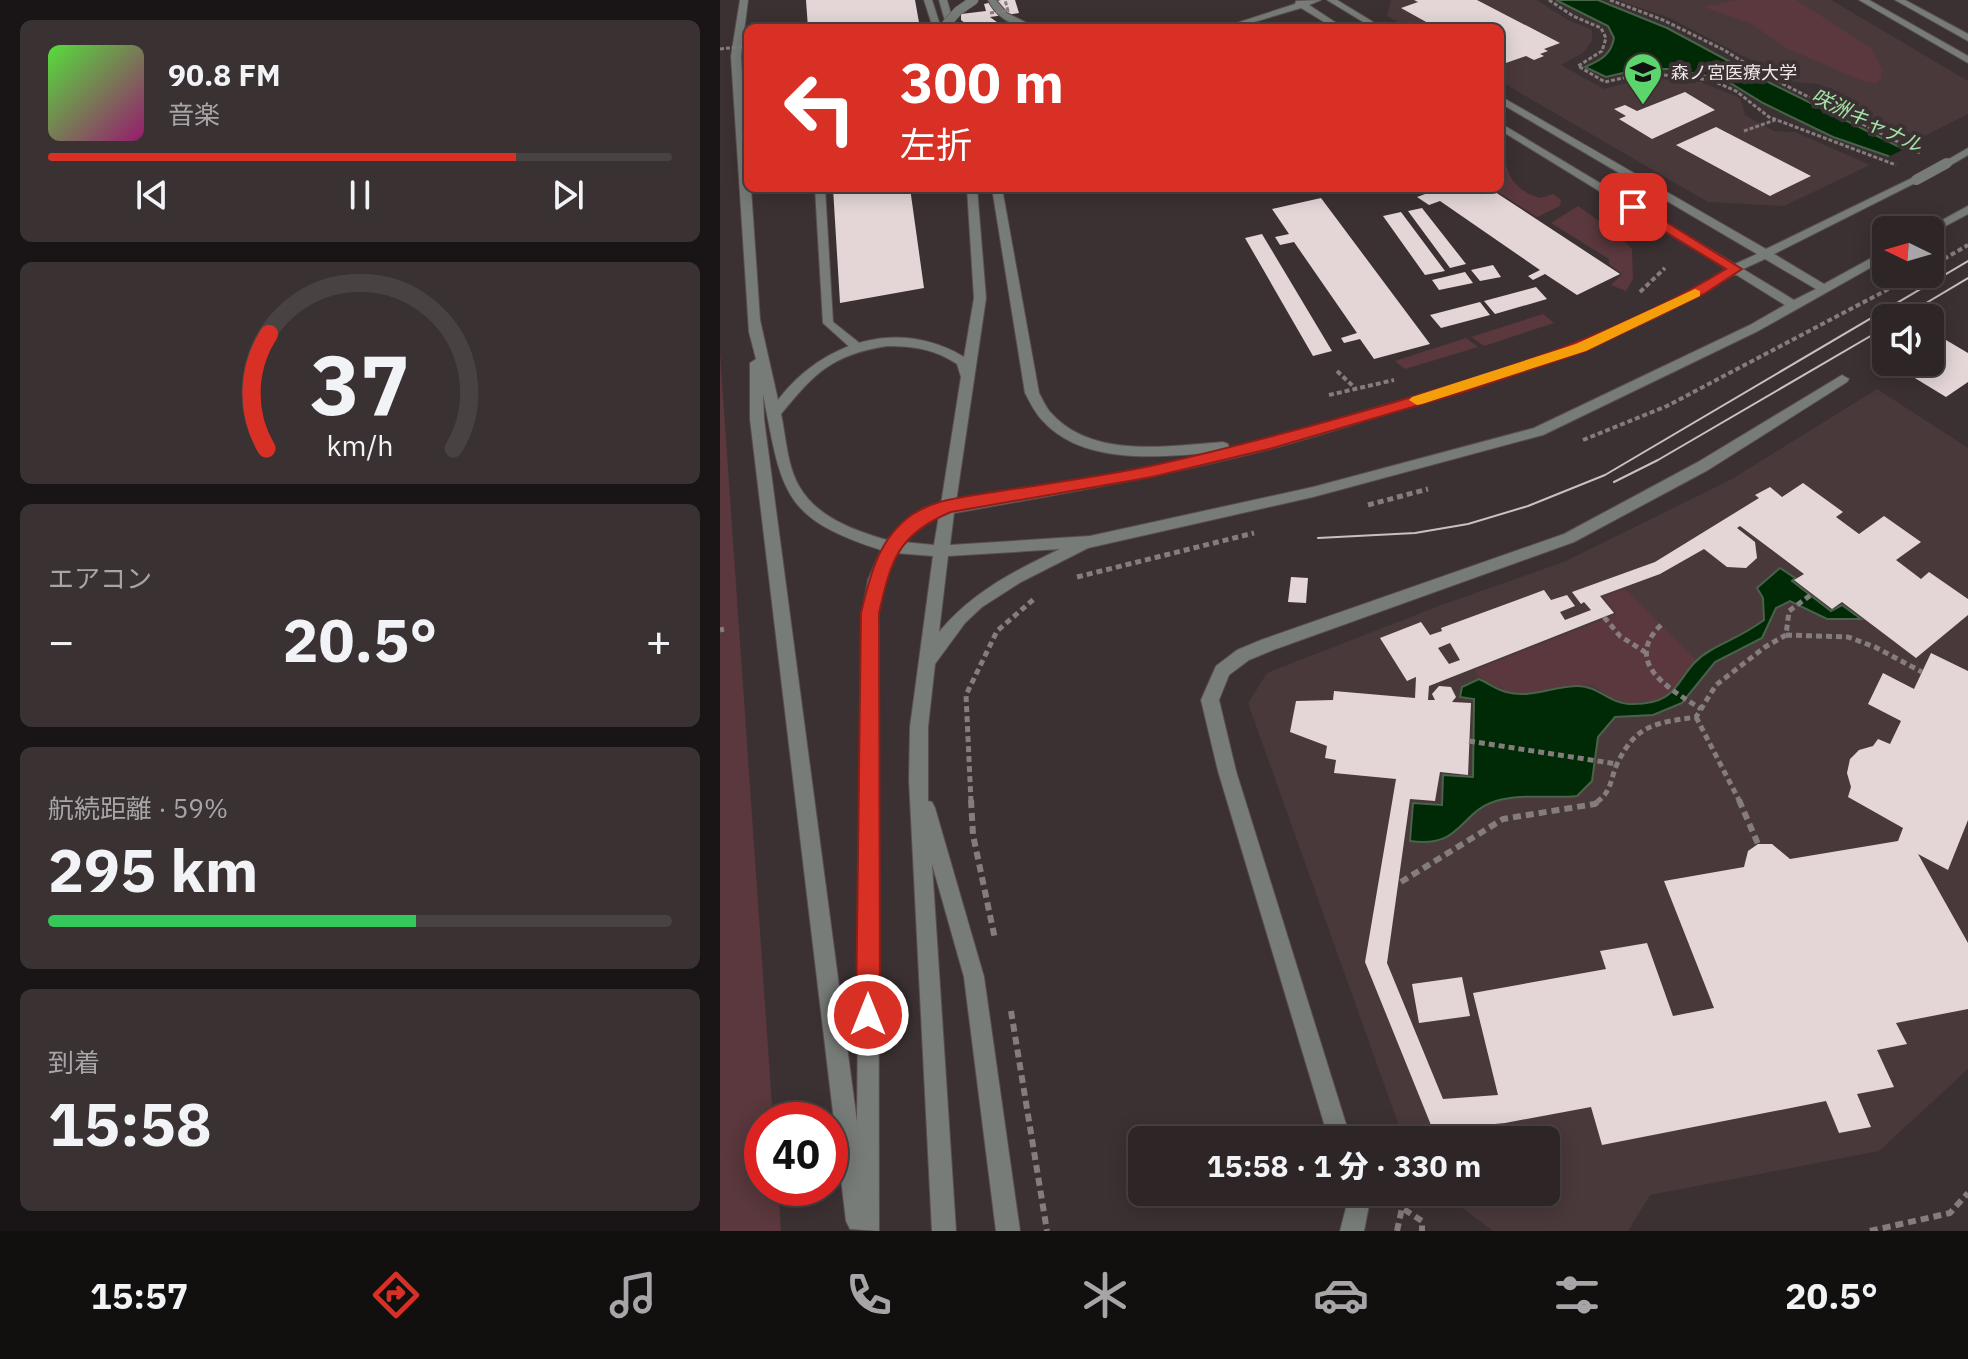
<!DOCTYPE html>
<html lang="ja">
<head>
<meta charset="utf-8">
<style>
	:root { --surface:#2d2526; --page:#393132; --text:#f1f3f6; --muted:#a7a5a7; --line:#484243; --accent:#d93025 }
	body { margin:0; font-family:"IBM Plex Sans","Noto Sans JP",sans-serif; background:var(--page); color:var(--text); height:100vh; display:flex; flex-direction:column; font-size:30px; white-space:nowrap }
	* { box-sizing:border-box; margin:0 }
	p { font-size:26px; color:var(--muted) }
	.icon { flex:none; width:44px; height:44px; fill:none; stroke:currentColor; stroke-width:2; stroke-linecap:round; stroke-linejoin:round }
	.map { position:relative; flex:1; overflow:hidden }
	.panel { display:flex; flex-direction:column; gap:20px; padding:20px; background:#191415; width:720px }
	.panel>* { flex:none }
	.top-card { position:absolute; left:24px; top:24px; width:760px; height:168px; border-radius:12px; box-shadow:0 4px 20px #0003,0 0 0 2px var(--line); background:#d93025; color:#fff; overflow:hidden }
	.needle { width:52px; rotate:275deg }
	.fabs { position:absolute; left:1152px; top:216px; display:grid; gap:16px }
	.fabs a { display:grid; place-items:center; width:72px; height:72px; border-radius:12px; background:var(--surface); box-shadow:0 4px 20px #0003,0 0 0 2px var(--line); font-size:40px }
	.speed { position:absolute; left:24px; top:1102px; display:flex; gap:16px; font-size:40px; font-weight:700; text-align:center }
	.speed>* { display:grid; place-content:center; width:104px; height:104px; border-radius:50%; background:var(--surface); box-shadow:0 4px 20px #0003,0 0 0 2px var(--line); line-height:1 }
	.speed .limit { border:12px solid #d22; background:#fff; color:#111 }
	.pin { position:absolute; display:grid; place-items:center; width:68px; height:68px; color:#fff; margin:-34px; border-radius:16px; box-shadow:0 4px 12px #0006 }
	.me { position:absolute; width:88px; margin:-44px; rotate:0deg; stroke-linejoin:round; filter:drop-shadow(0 0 6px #0008) }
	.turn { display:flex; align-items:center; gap:28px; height:168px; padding:0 24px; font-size:36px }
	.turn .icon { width:104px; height:104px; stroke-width:2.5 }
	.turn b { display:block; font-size:56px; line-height:68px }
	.big { font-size:60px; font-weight:800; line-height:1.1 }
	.panel .tile { flex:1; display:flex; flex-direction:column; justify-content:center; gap:12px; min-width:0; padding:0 28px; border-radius:12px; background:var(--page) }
	.panel .dial { align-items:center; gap:0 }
	.dial svg { height:208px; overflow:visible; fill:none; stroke:var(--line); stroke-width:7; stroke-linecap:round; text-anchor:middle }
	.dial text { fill:var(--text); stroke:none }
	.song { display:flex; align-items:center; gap:24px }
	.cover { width:96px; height:96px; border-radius:12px; background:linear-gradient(135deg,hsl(110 70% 55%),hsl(320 70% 35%)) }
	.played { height:8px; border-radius:4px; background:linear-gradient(90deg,var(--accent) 75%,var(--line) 75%) }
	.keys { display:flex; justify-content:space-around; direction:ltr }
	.heat { display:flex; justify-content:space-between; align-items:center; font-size:44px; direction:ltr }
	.charge { height:12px; border-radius:6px; background:linear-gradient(90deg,#34c759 59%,var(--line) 0) }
	.trip { position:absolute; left:408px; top:1126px; width:432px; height:80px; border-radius:12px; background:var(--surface); box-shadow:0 4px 20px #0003,0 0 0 2px var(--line); font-weight:800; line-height:80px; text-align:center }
	.dock { display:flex; height:128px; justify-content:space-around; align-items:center; background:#120f0f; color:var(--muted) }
	.dock .icon { width:56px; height:56px }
	.dock .on { color:var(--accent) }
	.dock b { font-size:36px; color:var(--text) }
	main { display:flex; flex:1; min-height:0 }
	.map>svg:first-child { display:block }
	.built { fill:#4a393b }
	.green { fill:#5a383d }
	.water { fill:#002a05; stroke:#486349; stroke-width:2 }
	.pier { fill:#3c3132 }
	.building { fill:#e4d6d7; fill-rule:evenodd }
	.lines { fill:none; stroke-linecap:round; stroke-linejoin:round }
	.service-casing { stroke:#594e4f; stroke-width:2 }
	.minor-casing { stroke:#594e4f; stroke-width:2 }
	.tertiary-casing { stroke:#594e4f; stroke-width:2 }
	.path-far3 { stroke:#857c7d; stroke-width:3; stroke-dasharray:4 2; stroke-linecap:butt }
	.path-far2 { stroke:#857c7d; stroke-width:4; stroke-dasharray:5 3; stroke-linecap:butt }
	.path-far1 { stroke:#857c7d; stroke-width:5; stroke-dasharray:6 4; stroke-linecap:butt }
	.path { stroke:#857c7d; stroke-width:6; stroke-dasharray:8 5; stroke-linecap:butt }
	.service { fill:#787c78; fill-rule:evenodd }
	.minor { fill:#787c78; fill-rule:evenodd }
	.tertiary { fill:#787c78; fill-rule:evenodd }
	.tram { stroke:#c8c0c1; stroke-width:2 }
	.service-bridge-casing { stroke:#594e4f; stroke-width:10; stroke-linecap:butt }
	.tertiary-bridge-casing { stroke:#594e4f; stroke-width:11; stroke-linecap:butt }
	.path-bridge { stroke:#857c7d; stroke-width:3; stroke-dasharray:4 2; stroke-linecap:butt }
	.service-bridge { stroke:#787c78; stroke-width:9 }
	.tertiary-bridge { stroke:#787c78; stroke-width:10 }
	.route { fill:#d93025; stroke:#8d1f18; stroke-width:2 }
	.slow { fill:#f59e0b }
	.labels { text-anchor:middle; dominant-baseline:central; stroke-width:8; stroke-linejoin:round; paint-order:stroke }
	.far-poi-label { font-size:18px; fill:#efe8e9; stroke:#3c3132; text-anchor:start }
	.far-water-label { font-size:20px; font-style:italic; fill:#a1e5a6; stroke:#3c3132 }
</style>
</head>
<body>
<main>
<section class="panel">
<div class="tile">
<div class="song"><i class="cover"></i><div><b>90.8 FM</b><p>音楽</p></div></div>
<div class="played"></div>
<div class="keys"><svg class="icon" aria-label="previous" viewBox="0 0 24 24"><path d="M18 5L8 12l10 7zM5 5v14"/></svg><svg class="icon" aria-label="pause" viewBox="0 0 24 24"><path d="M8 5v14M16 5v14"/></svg><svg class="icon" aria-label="next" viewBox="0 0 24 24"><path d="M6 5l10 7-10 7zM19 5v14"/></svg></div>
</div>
<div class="tile dial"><svg viewBox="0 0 100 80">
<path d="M14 69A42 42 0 1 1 86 69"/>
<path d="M14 69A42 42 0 0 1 15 25" stroke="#d93025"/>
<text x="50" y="56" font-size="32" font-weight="700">37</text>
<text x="50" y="72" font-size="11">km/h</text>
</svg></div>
<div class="tile"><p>エアコン</p>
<div class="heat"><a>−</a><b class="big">20.5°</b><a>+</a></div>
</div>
<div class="tile"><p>航続距離 · 59%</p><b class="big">295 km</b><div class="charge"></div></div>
<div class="tile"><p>到着</p><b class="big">15:58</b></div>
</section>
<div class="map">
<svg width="1248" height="1231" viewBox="0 0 1248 1231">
	<rect width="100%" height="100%" fill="#3c3132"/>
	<!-- built -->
	<path class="built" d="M 671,0 L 817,0 L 848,20 L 872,30 L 872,40 L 864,52 L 841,65 L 884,89 L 926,78 L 981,82 L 1020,98 L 1025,115 L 1054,131 L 1075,132 L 1150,165 L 1064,206 L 988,202 L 780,81 L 780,28 L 688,28 L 667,16 Z
		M 897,0 L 1111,0 L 1248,81 L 1248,114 L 1196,140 L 1126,108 L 1122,95 L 1098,84 L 1073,82 L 950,18 Z
		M 1157,389 L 1248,448 L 1248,1069 L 1159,1151 L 930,1195 L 908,1231 L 773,1231 L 721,1192 L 826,1192 L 826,1140 L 684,1140 L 528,703 L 547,673 L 719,606 L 846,561 L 1012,479 Z"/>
	<!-- green -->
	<path class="green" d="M 1018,0 L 1076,0 L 1151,48 L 1162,69 L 1161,79 L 1156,83 L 1143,81 L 1068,49 L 1030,23 L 984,7 Z
		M 780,163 L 786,164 C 790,183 803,194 821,198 L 833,194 L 841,200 L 840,206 L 817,217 L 772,188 L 780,188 Z
		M 858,206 L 900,236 L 912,249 L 913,279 L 906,291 L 891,285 L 902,274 L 889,264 L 889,259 L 831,223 Z
		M 823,314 L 834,323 L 764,346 L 751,337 Z
		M 746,338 L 758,347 L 685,369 L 675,361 Z
		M 0,353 L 53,1120 L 42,1120 L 42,1188 L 58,1188 L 61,1231 L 0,1231 Z
		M 905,589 L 976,660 L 949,695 L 933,701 L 907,703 L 894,700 L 872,685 L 848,685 L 809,694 L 784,691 L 758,676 L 755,670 L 897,614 L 883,597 Z"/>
	<!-- water -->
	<path class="water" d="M 836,0 L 878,0 L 947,28 L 1044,80 L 1248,181 L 1248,197 L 1168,156 L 1113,137 L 1043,103 L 1002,78 L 948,69 L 920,69 L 886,77 L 865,67 C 881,60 891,55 894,38 L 888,26 Z
		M 1060,568 L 1075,578 L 1072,581 L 1111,611 L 1122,605 L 1141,619 L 1107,619 L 1070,601 L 1056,608 L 1042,638 L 995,662 L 962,703 L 933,715 L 895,717 L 878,737 L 872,781 L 857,796 C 831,799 802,793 776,801 C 739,812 742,849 690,841 L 693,803 L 722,805 L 723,775 L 753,777 L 754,699 L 740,697 L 742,687 L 759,679 C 768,683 777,690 786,692 C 811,699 833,686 858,686 C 878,686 889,703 909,704 C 966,706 953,671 991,650 C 1009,640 1027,633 1044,620 L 1043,598 L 1037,588 Z"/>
	<!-- pier -->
	<path class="pier" d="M 1188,147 L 1248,176 L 1248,201 L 1164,159 Z"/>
	<!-- building -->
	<path class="building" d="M 86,0 L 195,0 L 200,28 L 88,28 Z
		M 281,0 L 295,0 L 299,13 L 270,17 L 285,28 L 251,28 L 241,20 L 241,14 L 266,11 L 264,4 Z
		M 694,0 L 757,0 L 840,43 L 824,49 L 828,51 L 820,54 L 824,56 L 814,60 L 806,56 L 783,64 L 780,63 L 780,28 L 717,28 L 681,8 L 698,2 Z
		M 965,92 L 995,110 L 932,139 L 899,119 L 906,116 L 894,109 L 905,105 L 917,111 Z
		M 996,127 L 1091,176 L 1050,196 L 956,145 Z
		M 113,188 L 190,188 L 204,288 L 120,303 Z
		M 701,188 L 769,188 L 900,274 L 857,295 L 825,274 L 813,280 L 808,276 L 820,270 L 720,201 L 709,205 L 697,197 L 708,193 Z
		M 601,198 L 710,344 L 654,359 L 640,339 L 624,343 L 621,338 L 637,333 L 574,242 L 560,245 L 555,237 L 569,234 L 552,209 Z
		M 702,208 L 746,264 L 730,268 L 688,211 Z
		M 681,212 L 725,271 L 705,275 L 663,216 Z
		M 542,234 L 612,351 L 593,356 L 525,238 Z
		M 773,265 L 781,277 L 760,281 L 751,270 Z
		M 745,272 L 753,283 L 719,290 L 712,280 Z
		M 816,287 L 827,299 L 775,314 L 764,301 Z
		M 760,302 L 770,315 L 721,328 L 710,315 Z
		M 1226,340 L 1248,353 L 1248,382 L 1226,397 L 1180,369 L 1191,362 L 1210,362 L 1210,350 Z
		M 1083,483 L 1123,512 L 1116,517 L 1139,534 L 1164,516 L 1201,542 L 1176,560 L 1201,579 L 1209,572 L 1248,599 L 1248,615 L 1196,658 L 1122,602 L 1112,609 L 1074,580 L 1084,574 L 1020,526 L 1017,528 L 1035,542 L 1037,558 L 1026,568 L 1007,567 L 984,549 L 940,574 L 880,596 L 894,613 L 709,686 L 708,700 L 715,700 L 712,694 L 719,686 L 731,687 L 736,697 L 732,702 L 751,703 L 748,775 L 720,772 L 715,801 L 690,799 L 667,963 L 723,1099 L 778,1095 L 753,993 L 886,969 L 880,951 L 927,943 L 953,1016 L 994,1008 L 944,881 L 1024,867 L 1028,851 L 1038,844 L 1052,844 L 1070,859 L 1178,841 L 1183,828 L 1128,797 L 1131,787 L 1127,773 L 1130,759 L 1139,750 L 1153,746 L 1158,739 L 1170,744 L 1181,721 L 1148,704 L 1163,673 L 1194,689 L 1211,653 L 1248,671 L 1248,820 L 1228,870 L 1198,854 L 1248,943 L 1248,1009 L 1176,1023 L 1187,1044 L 1157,1050 L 1174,1087 L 1137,1094 L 1151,1127 L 1119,1133 L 1106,1101 L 882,1145 L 871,1107 L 785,1123 L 713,1130 L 645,962 L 676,779 L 614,773 L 616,760 L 605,758 L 607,746 L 570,732 L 576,701 L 613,700 L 614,691 L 695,698 L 696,677 L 687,681 L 660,638 L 701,622 L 710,635 L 722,631 L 721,628 L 824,590 L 831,600 L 847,595 L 855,606 L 840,612 L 845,620 L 871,610 L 864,602 L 861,604 L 852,592 L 935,562 L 1039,498 L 1035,495 L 1050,487 L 1062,497 ZM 730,643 L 740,660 L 729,664 L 718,648 Z
		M 571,577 L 588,578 L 586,603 L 568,602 Z
		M 742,977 L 750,1016 L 699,1023 L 692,984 Z"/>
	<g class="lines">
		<!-- service casing -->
		<g class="service-casing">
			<path id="service" d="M 95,188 L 105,188 L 113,322 L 142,345 L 142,351 L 134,351 L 103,323 Z"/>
		</g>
		<!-- minor casing -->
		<g class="minor-casing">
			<path id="minor" d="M 1122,375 L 1129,379 L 1127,382 L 988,470 L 854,542 L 553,650 L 529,660 L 509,675 L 499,700 L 516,771 L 631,1140 L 609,1140 L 498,771 L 481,700 L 496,666 L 517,650 L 541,640 L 844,534 L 978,462 Z
				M 626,1192 L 648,1192 L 650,1200 L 644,1231 L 620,1231 L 628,1200 Z"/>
		</g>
		<!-- tertiary casing -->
		<g class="tertiary-casing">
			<path id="tertiary" d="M 20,0 L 28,0 L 21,56 L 28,188 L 31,188 L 40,320 L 58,400 C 102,342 179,317 244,357 L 254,298 L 247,188 L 257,188 L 266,298 L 236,502 L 402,473 L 490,453 C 436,457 362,465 322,420 C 315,413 310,402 305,393 L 272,188 L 282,188 L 319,393 C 323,400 326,408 332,414 C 373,459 449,446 503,442 L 508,444 L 509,448 C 567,435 623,417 679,401 C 792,368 906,332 1006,269 L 780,130 L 780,123 L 1015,264 L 1037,254 L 780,103 L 780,96 L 1046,249 L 1192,178 L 1201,180 L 1054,254 L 1104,284 L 1166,250 L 1166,259 L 1038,331 L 823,435 L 593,497 L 368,548 L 301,582 L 262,607 L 245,623 L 215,664 L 208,727 L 208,801 L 212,802 L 215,808 L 264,977 L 300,1231 L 276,1231 L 244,977 L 212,864 L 236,1231 L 212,1231 L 189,780 L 190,727 L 213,556 L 175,553 L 164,580 L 158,613 L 159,1231 L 130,1229 L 126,1221 L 30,419 L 30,363 L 36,359 L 29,332 L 11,56 ZM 1045,259 L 1096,289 L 1074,300 L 1023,269 ZM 1015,274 L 1065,305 L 1030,325 L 814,428 L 593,487 L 370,536 L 230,545 L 234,513 C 340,494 446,476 550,449 C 599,436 647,420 695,405 C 806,373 917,336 1015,274 ZM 167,346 C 194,346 214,349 237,364 L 241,377 L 221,504 C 198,508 182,524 167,540 C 135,531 96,517 79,486 C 67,465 66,437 61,414 C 95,373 111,355 167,346 ZM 43,394 C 62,490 60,518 161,550 L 148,580 L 142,613 L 137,1122 L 44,419 ZM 219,515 L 214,545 L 183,542 L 194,530 ZM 340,549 C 294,571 252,592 219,632 L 228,556 Z
				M 204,0 L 212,0 L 221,28 L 213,28 Z
				M 219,0 L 227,0 L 235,28 L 227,28 Z
				M 268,0 L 276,0 L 287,13 L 317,28 C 296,28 278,20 268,0 Z
				M 601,0 L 589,5 L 624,28 L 614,28 L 581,8 L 514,28 L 501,28 L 575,4 L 576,1 Z
				M 607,0 L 617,0 L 663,28 L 653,28 Z
				M 1139,0 L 1149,0 L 1248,56 L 1248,63 Z
				M 1175,0 L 1185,0 L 1248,34 L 1248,41 Z
				M 1248,148 L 1248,155 L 1231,165 L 1222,163 Z
				M 1248,206 L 1248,214 L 1214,232 L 1204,230 Z"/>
		</g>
		<!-- path-far3 -->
		<path class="path-far3" d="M 829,0 L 853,16 L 881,28 L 886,38 L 882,51 L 858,66 L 885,82 L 925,73 L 991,80 L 1016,91 L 1049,117 L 1176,165
			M 890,0 L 943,20 L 1004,50 L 1041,73 L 1200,153
			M 1024,131 L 1055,120"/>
		<!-- path-far2 -->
		<path class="path-far2" d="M 1210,267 L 1248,245
			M 920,292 L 945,268
			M 617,371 L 635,388
			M 609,395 L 674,380
			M 863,440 L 947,406 L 1197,274"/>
		<!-- path-far1 -->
		<path class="path-far1" d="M 648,505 L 708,489
			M 357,577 L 534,533
			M 884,617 L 900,636 L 925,652
			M 941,625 C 902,663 950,689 981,709
			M 0,630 L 4,629
			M 1066,635 L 1128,637 L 1155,647 L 1202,672
			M 976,717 L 1020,802
			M 749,741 L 897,764
			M 251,802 L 246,695 L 277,631 L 314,599
			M 877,802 C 892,791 890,780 897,764 C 916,724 936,723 976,717 L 996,685 L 1045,647 L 1066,635 L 1069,611 L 1092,594"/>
		<!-- path -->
		<path class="path" d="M 251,800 L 253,835 L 275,939
			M 1019,800 L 1038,844
			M 681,882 L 783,819 L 875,804 L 880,800
			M 291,1011 L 327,1231
			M 677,1231 L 682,1208 L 702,1221 L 702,1231
			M 1150,1231 L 1230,1213 L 1248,1193"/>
		<!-- service -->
		<use href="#service" class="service"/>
		<!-- minor -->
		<use href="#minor" class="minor"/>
		<!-- tertiary -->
		<use href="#tertiary" class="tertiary"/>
		<!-- tram -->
		<path class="tram" d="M 1181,318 L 1248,278
			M 894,482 L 938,460 L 1166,327
			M 598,538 L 695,533 L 748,524 L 808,506 L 885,475 L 1248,261"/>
		<!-- service-bridge casing -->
		<g class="service-bridge-casing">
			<path id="service-bridge" d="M 223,28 L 238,11 L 254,0"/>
		</g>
		<!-- tertiary-bridge casing -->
		<g class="tertiary-bridge-casing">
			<path id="tertiary-bridge" d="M 1196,180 L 1227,163"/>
		</g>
		<!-- path-bridge -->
		<path class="path-bridge" d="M 270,13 L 288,11 L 285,0
			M 0,49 L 28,46"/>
		<!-- service-bridge -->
		<use href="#service-bridge" class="service-bridge"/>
		<!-- tertiary-bridge -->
		<use href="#tertiary-bridge" class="tertiary-bridge"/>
	</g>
	<!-- route -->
	<path class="route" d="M 908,204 L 917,204 L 1022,269 L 984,294 L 866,351 L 747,391 L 549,449 L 432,477 L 231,512 C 178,534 171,560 159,613 L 160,1015 L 156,1023 L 148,1026 L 139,1023 L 136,1015 L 141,613 C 150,575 159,537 193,514 C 218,498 251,496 280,491 C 332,483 384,476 435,465 C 516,447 596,425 675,402 C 790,368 903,332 1006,269 L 908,209 Z"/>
	<!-- slow -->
	<path class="slow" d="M 975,289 L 980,291 L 980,296 L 866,351 L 702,404 L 697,405 L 689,400 L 692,397 L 856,344 Z"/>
	<!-- icons -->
	<defs>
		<g id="university-pin" transform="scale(2)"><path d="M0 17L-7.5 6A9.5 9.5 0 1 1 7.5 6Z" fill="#5dd56d" stroke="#3c3132"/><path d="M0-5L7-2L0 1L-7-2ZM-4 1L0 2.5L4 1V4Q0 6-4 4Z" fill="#111"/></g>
	</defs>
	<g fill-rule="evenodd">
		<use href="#university-pin" x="923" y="72"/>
	</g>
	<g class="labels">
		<!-- far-poi labels -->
		<g class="far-poi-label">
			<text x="951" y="72">森ノ宮医療大学</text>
		</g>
		<!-- far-water labels -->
		<g class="far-water-label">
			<text transform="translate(1147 120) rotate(26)">咲洲キャナル</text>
		</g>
	</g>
</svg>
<div class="fabs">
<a><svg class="needle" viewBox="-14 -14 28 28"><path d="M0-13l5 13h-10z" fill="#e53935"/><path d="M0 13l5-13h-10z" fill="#a7a5a7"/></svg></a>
<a><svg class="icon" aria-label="sound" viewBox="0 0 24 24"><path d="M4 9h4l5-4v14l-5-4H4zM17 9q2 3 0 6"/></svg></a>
</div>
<div class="speed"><div class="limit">40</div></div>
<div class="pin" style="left:913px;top:207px;background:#d93025"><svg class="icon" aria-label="arrive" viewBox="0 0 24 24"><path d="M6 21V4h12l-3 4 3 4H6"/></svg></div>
<svg class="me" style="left:148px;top:1015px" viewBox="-20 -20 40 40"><circle r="17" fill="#d93025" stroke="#fff" stroke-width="3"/><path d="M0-11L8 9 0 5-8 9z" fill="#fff"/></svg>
<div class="trip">15:58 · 1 分 · 330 m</div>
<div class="top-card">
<div class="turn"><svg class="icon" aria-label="left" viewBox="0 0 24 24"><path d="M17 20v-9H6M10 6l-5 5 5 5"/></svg><div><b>300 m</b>左折</div></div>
</div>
</div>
</main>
<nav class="dock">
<b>15:57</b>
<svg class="icon on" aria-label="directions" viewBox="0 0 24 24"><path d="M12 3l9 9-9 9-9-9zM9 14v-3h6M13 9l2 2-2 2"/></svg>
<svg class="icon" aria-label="music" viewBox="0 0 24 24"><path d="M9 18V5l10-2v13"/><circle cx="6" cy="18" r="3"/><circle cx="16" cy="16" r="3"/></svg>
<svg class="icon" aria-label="phone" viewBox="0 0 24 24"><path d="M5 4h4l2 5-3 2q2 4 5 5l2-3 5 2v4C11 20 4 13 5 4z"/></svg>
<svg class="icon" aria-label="climate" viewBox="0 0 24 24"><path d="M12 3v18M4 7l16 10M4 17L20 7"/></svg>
<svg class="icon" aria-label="car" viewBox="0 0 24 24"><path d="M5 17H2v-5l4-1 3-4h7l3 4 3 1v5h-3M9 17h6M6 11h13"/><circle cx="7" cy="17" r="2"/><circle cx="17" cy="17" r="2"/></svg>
<svg class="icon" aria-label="filters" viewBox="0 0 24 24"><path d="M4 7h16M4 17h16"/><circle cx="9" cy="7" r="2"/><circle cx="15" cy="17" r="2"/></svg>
<b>20.5°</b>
</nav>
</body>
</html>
